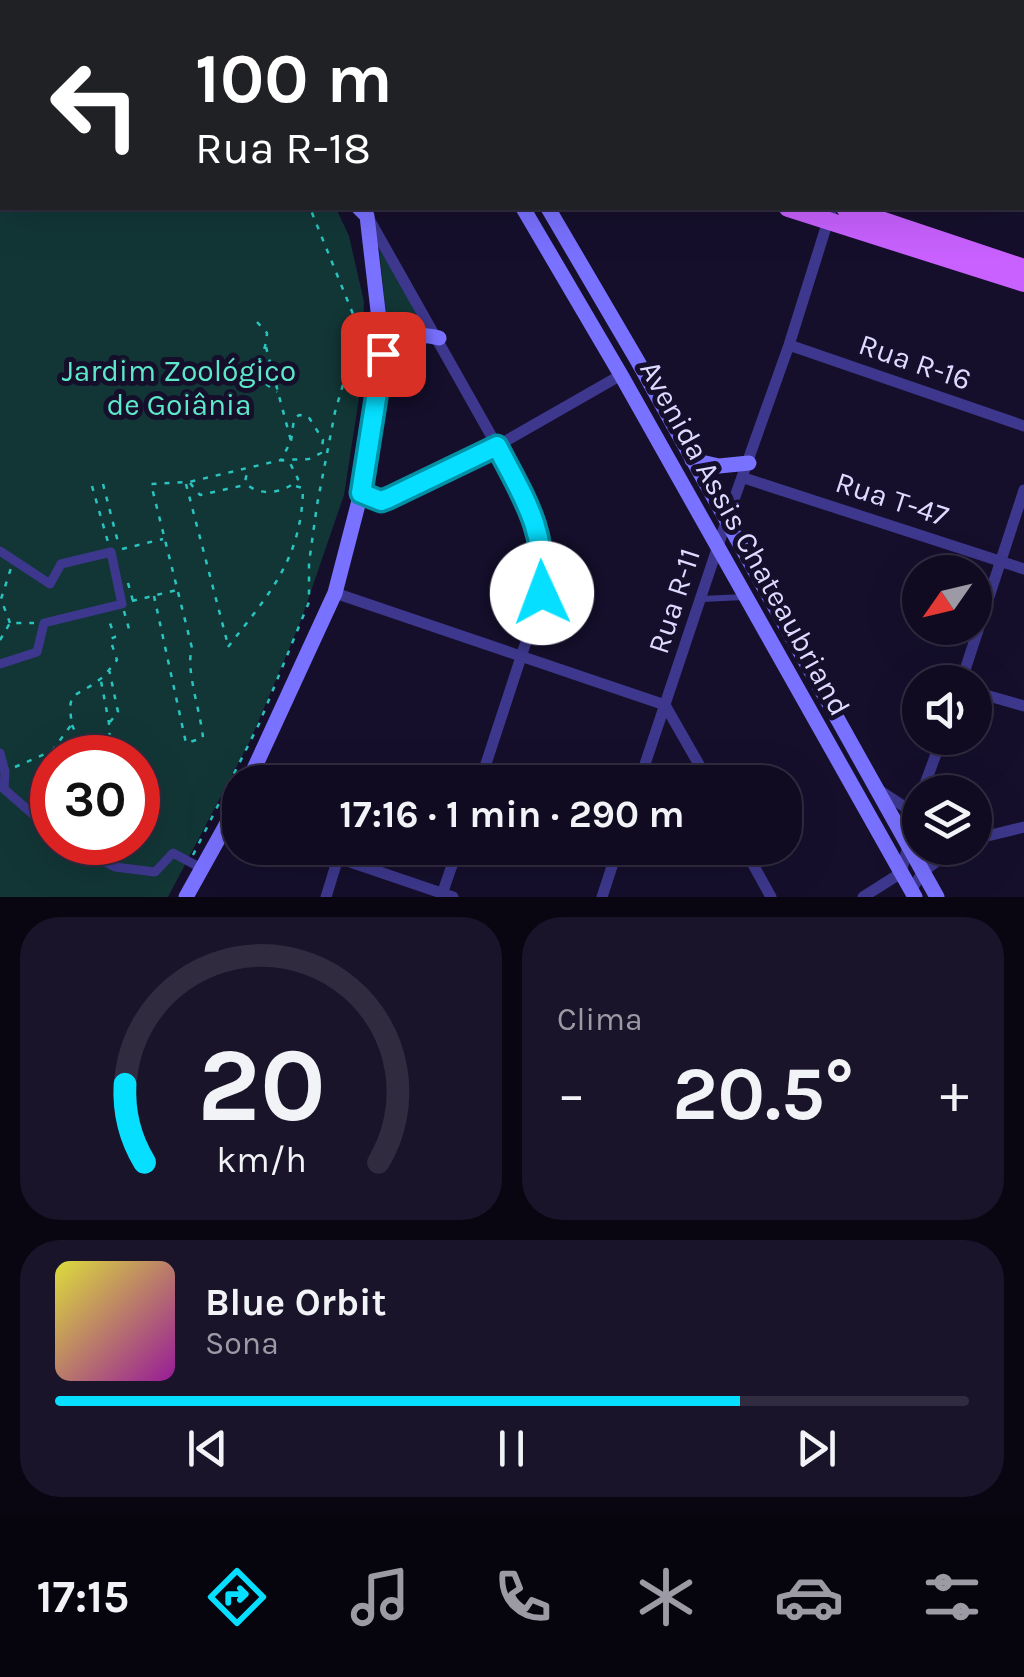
<!DOCTYPE html>
<html lang="pt">
<head>
<meta charset="utf-8">
<style>
	:root { --surface:#100b21; --page:#19142a; --text:#f1f3f6; --muted:#9c9ba5; --line:#302b3f; --accent:#06dfff }
	body { margin:0; font-family:Karla,sans-serif; background:var(--page); color:var(--text); height:100vh; display:flex; flex-direction:column; font-size:38px; white-space:nowrap }
	* { box-sizing:border-box; margin:0 }
	p { font-size:32px; color:var(--muted) }
	.icon { flex:none; width:55px; height:55px; fill:none; stroke:currentColor; stroke-width:2; stroke-linecap:round; stroke-linejoin:round }
	.map { position:relative; height:897px; overflow:hidden }
	.side { display:flex; flex-direction:column; gap:20px; padding:20px; background:#090612; flex:1 }
	.side>* { flex:none }
	.hud { position:absolute; left:0px; top:0px; width:1025px; height:210px; box-shadow:0 10px 40px #0002,0 0 0 2px var(--line); background:#202124; color:#fff; overflow:hidden }
	.needle { width:65px; rotate:236deg }
	.controls { position:absolute; left:902px; top:555px; display:grid; gap:20px }
	.controls a { display:grid; place-items:center; width:90px; height:90px; border-radius:50%; background:var(--surface); box-shadow:0 10px 40px #0002,0 0 0 2px var(--line); font-size:50px }
	.speed { position:absolute; left:30px; top:735px; display:flex; gap:20px; font-size:50px; font-weight:700; text-align:center }
	.speed>* { display:grid; place-content:center; width:130px; height:130px; border-radius:50%; background:var(--surface); box-shadow:0 10px 40px #0002,0 0 0 2px var(--line); line-height:1 }
	.speed .limit { border:15px solid #d22; background:#fff; color:#111 }
	.pin { position:absolute; display:grid; place-items:center; width:85px; height:85px; color:#fff; margin:-42px; border-radius:20px; box-shadow:0 5px 15px #0006 }
	.me { position:absolute; width:110px; margin:-55px; rotate:358deg; stroke-linejoin:round; filter:drop-shadow(0 0 8px #0008) }
	.turn { display:flex; align-items:center; gap:35px; height:210px; padding:0 30px; font-size:45px }
	.turn .icon { width:130px; height:130px; stroke-width:2.5 }
	.turn b { display:block; font-size:70px; line-height:85px }
	.big { font-size:75px; font-weight:700; line-height:1.1 }
	.side .card { flex:1; display:flex; flex-direction:column; justify-content:center; gap:15px; min-width:0; padding:0 35px; border-radius:40px; background:var(--page) }
	.side .dial { align-items:center; gap:0 }
	.dial svg { height:260px; overflow:visible; fill:none; stroke:var(--line); stroke-width:7; stroke-linecap:round; text-anchor:middle }
	.dial text { fill:var(--text); stroke:none }
	.song { display:flex; align-items:center; gap:30px }
	.cover { width:120px; height:120px; border-radius:15px; background:linear-gradient(135deg,hsl(60 70% 55%),hsl(300 70% 35%)) }
	.played { height:10px; border-radius:5px; background:linear-gradient(90deg,var(--accent) 75%,var(--line) 75%) }
	.keys { display:flex; justify-content:space-around; direction:ltr }
	.heat { display:flex; justify-content:space-between; align-items:center; font-size:55px; direction:ltr }
	.side .tiles { flex:1; display:grid; gap:20px; grid-template-columns:1fr 1fr }
	.card:last-child { grid-column:span 2 }
	.trip { position:absolute; left:222px; top:765px; width:580px; height:100px; border-radius:40px; background:var(--surface); box-shadow:0 10px 40px #0002,0 0 0 2px var(--line); font-weight:700; line-height:100px; text-align:center }
	.menu { display:flex; height:160px; justify-content:space-around; align-items:center; background:#06040d; color:var(--muted) }
	.menu .icon { width:70px; height:70px }
	.menu .active { color:var(--accent) }
	.menu b { font-size:45px; color:var(--text) }
	.map>svg:first-child { display:block }
	.green { fill:#123636; fill-rule:evenodd }
	.lines { fill:none; stroke-linecap:round; stroke-linejoin:round }
	.path { stroke:#29c4bf; stroke-width:2.5; stroke-dasharray:5 8; stroke-linecap:butt }
	.service { stroke:#3d388d; stroke-width:6 }
	.pedestrian { stroke:#3d388d; stroke-width:9 }
	.minor { stroke:#3d388d; stroke-width:11 }
	.secondary { stroke:#7971ff; stroke-width:15 }
	.primary { stroke:#c861ff; stroke-width:18 }
	.route-casing { stroke:#0491a6; stroke-width:25 }
	.route { stroke:#06dfff; stroke-width:18 }
	.labels { text-anchor:middle; dominant-baseline:central; stroke-width:10; stroke-linejoin:round; paint-order:stroke }
	.street-label { font-size:30px; fill:#dfdaff; stroke:#150f2c }
	.park-label { font-size:30px; fill:#5de8c9; stroke:#150f2c }
</style>
</head>
<body>
<div class="map">
<svg width="1024" height="897" viewBox="0 0 1024 897">
	<rect width="100%" height="100%" fill="#150f2c"/>
	<!-- green -->
	<path class="green" d="M 0,88 L 2,88 L 2,208 L 336,208 L 349,236 L 364,302 L 361,385 L 344,495 L 300,623 L 250,741 L 168,897 L 0,897 ZM 52,758 L 138,758 L 138,842 L 52,842 Z
		M 379,248 L 427,328 L 389,343 Z"/>
	<g class="lines">
		<!-- path -->
		<path class="path" d="M 55,0 L 56,2
			M 415,2 L 417,0
			M 0,61 L 2,60
			M 0,97 L 2,96
			M 257,322 L 267,333 C 266,353 258,364 243,376 L 258,378 L 277,392
			M 355,346 L 366,333
			M 266,347 L 291,441 L 281,460 L 309,459 L 321,453 L 323,440 L 308,416 L 299,415 L 294,419 L 291,441
			M 190,483 L 200,495 L 245,485
			M 103,484 L 119,546
			M 186,484 L 228,645
			M 92,486 L 108,542
			M 122,549 L 163,539
			M 128,583 L 133,601
			M 154,596 L 186,743 L 203,738 C 201,713 185,669 192,648 L 151,484 L 189,482 L 281,460 L 290,463 L 298,479 C 287,493 257,498 245,482 L 248,468
			M 132,601 L 177,590
			M 124,611 L 129,629
			M 10,623 L 1,599 L 11,568
			M 0,640 L 10,623 L 34,623
			M 228,647 C 269,594 302,559 303,488 L 295,486
			M 109,669 L 118,712 L 110,722
			M 72,725 L 84,751 L 92,754 L 110,746 L 109,723 L 101,681
			M 52,751 L 72,724 C 66,689 76,698 99,680 C 106,675 111,667 117,660 L 110,639 L 115,637 L 108,618
			M 15,767 L 52,751 L 54,758
			M 193,855 L 259,724 L 309,602 L 309,563 L 317,505 L 335,412 L 354,347 L 353,314 L 310,208"/>
		<!-- service -->
		<path class="service" d="M 702,599 L 744,597"/>
		<!-- pedestrian -->
		<path class="pedestrian" d="M 0,551 L 50,584 L 61,564 L 111,552 L 122,604 L 44,623 L 37,652 L 0,664
			M 0,753 L 5,772 L 4,789 L 52,831
			M 67,842 L 115,867 L 155,872 L 173,853 L 203,869"/>
		<!-- minor -->
		<path class="minor" d="M 42,0 L 42,2
			M 797,0 L 800,2
			M 613,2 L 616,0
			M 761,2 L 763,0
			M 898,2 L 899,0
			M 1022,125 L 1024,125
			M 369,219 L 497,446 L 536,521 L 544,558 L 542,593 L 480,782
			M 789,345 L 1024,426
			M 744,478 L 1024,569
			M 361,493 L 381,501 L 389,499 L 497,446 L 621,375
			M 335,593 L 665,705 L 709,782
			M 961,682 L 1024,490
			M 975,692 L 1024,706
			M 639,782 L 726,522 L 789,345 L 832,208
			M 879,790 L 920,817
			M 922,792 L 942,738
			M 975,839 L 1024,827
			M 309,848 L 453,897
			M 744,848 L 771,897
			M 911,890 L 923,872 L 954,848
			M 326,897 L 338,858
			M 441,897 L 458,848
			M 602,897 L 618,848
			M 863,897 L 901,873 L 920,799"/>
		<!-- secondary -->
		<path class="secondary" d="M 391,2 L 393,0
			M 0,79 L 2,78
			M 523,208 L 621,375 L 915,897
			M 548,208 L 637,360 L 937,897
			M 383,354 C 405,338 412,331 439,338
			M 692,460 L 719,466 L 749,463
			M 248,782 L 335,593 L 361,493 L 383,354 L 367,216 L 359,208
			M 186,897 L 240,800"/>
		<!-- primary -->
		<path class="primary" d="M 334,0 L 337,2
			M 362,0 L 365,2
			M 788,208 L 1024,283
			M 845,208 L 1024,268"/>
	</g>
	<g class="lines">
		<!-- route casing -->
		<g class="route-casing">
			<path id="route" d="M 383,354 L 361,493 L 381,501 L 389,498 L 497,446 C 525,500 546,529 542,593"/>
		</g>
		<!-- route -->
		<use href="#route" class="route"/>
	</g>
	<g class="labels">
		<!-- street labels -->
		<g class="street-label">
			<text transform="translate(915 362) rotate(19)">Rua R-16</text>
			<text transform="translate(892 499) rotate(18)">Rua T-47</text>
			<text transform="translate(745 538) rotate(61)">Avenida Assis Chateaubriand</text>
			<text transform="translate(674 601) rotate(-72)">Rua R-11</text>
		</g>
		<!-- park labels -->
		<g class="park-label">
			<text x="179" y="371">Jardim Zoológico<tspan x="179" dy="34">de Goiânia</tspan></text>
		</g>
	</g>
</svg>
<div class="controls">
<a><svg class="needle" viewBox="-14 -14 28 28"><path d="M0-13l5 13h-10z" fill="#e53935"/><path d="M0 13l5-13h-10z" fill="#9c9ba5"/></svg></a>
<a><svg class="icon" aria-label="sound" viewBox="0 0 24 24"><path d="M4 9h4l5-4v14l-5-4H4zM17 9q2 3 0 6"/></svg></a>
<a><svg class="icon" aria-label="layers" viewBox="0 0 24 24"><path d="M12 4l9 5-9 5-9-5zM3 14l9 5 9-5"/></svg></a>
</div>
<div class="speed"><div class="limit">30</div></div>
<div class="pin" style="left:383px;top:354px;background:#d93025"><svg class="icon" aria-label="arrive" viewBox="0 0 24 24"><path d="M6 21V4h12l-3 4 3 4H6"/></svg></div>
<svg class="me" style="left:542px;top:593px" viewBox="-20 -20 40 40"><circle r="19" fill="#fff"/><path d="M0-13L10 11 0 6-10 11z" fill="#06dfff"/></svg>
<div class="trip">17:16 · 1 min · 290 m</div>
<div class="hud">
<div class="turn"><svg class="icon" aria-label="left" viewBox="0 0 24 24"><path d="M17 20v-9H6M10 6l-5 5 5 5"/></svg><div><b>100 m</b>Rua R-18</div></div>
</div>
</div>
<section class="side">
<div class="tiles">
<div class="card dial"><svg viewBox="0 0 100 80">
<path d="M14 69A42 42 0 1 1 86 69"/>
<path d="M14 69A42 42 0 0 1 8 45" stroke="#06dfff"/>
<text x="50" y="56" font-size="32" font-weight="700">20</text>
<text x="50" y="72" font-size="11">km/h</text>
</svg></div>
<div class="card"><p>Clima</p>
<div class="heat"><a>−</a><b class="big">20.5°</b><a>+</a></div>
</div>
<div class="card">
<div class="song"><i class="cover"></i><div><b>Blue Orbit</b><p>Sona</p></div></div>
<div class="played"></div>
<div class="keys"><svg class="icon" aria-label="previous" viewBox="0 0 24 24"><path d="M18 5L8 12l10 7zM5 5v14"/></svg><svg class="icon" aria-label="pause" viewBox="0 0 24 24"><path d="M8 5v14M16 5v14"/></svg><svg class="icon" aria-label="next" viewBox="0 0 24 24"><path d="M6 5l10 7-10 7zM19 5v14"/></svg></div>
</div>
</div>
</section>
<nav class="menu">
<b>17:15</b>
<svg class="icon active" aria-label="directions" viewBox="0 0 24 24"><path d="M12 3l9 9-9 9-9-9zM9 14v-3h6M13 9l2 2-2 2"/></svg>
<svg class="icon" aria-label="music" viewBox="0 0 24 24"><path d="M9 18V5l10-2v13"/><circle cx="6" cy="18" r="3"/><circle cx="16" cy="16" r="3"/></svg>
<svg class="icon" aria-label="phone" viewBox="0 0 24 24"><path d="M5 4h4l2 5-3 2q2 4 5 5l2-3 5 2v4C11 20 4 13 5 4z"/></svg>
<svg class="icon" aria-label="climate" viewBox="0 0 24 24"><path d="M12 3v18M4 7l16 10M4 17L20 7"/></svg>
<svg class="icon" aria-label="car" viewBox="0 0 24 24"><path d="M5 17H2v-5l4-1 3-4h7l3 4 3 1v5h-3M9 17h6M6 11h13"/><circle cx="7" cy="17" r="2"/><circle cx="17" cy="17" r="2"/></svg>
<svg class="icon" aria-label="filters" viewBox="0 0 24 24"><path d="M4 7h16M4 17h16"/><circle cx="9" cy="7" r="2"/><circle cx="15" cy="17" r="2"/></svg>
</nav>
</body>
</html>
